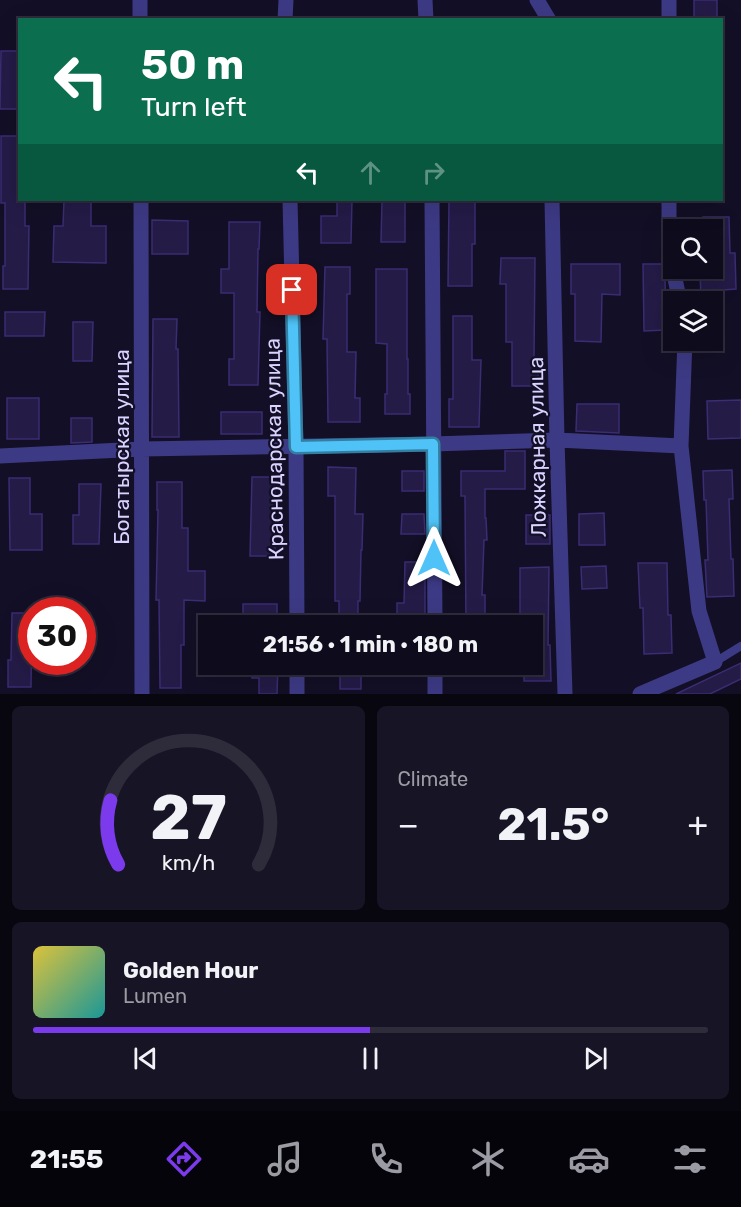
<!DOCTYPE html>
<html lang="en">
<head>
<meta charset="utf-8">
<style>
	:root { --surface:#0e0b1c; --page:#171425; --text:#f1f3f6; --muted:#9b9ba3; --line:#2e2b3b; --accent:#7c3aed }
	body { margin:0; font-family:Rubik,sans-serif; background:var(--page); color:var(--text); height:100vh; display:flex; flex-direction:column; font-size:22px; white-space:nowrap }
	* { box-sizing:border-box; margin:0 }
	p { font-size:20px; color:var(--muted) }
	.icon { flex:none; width:33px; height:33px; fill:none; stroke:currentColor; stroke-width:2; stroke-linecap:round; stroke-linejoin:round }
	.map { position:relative; height:694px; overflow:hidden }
	.sheet { display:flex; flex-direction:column; gap:12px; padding:12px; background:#08060f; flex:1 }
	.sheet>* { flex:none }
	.hud { position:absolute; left:18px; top:18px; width:705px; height:183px; border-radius:0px; box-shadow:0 6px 24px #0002,0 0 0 2px var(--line); background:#0b6e4f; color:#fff; overflow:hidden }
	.buttons { position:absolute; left:663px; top:219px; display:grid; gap:12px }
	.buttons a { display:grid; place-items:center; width:60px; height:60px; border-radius:0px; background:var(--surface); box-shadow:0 6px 24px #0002,0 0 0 2px var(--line); font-size:30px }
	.speed { position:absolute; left:18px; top:597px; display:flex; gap:12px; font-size:30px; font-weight:700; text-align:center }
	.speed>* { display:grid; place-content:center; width:78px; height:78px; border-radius:50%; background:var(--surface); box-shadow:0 6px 24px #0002,0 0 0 2px var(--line); line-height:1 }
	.speed .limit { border:9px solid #d22; background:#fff; color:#111 }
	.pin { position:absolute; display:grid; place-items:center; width:51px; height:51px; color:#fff; margin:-26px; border-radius:12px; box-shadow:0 3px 9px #0006 }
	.me { position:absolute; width:66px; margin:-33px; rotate:0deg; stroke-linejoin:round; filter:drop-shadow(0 0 4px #0008) }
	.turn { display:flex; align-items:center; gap:21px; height:126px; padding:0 24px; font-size:27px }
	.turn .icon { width:78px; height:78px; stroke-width:2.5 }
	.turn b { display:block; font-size:42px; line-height:51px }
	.lanes { display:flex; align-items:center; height:57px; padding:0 24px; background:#0003; justify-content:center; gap:30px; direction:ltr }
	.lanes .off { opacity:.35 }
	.big { font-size:45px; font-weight:700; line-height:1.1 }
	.sheet .tile { flex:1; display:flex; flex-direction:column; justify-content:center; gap:9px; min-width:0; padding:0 21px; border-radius:9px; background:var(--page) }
	.sheet .dial { align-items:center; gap:0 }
	.dial svg { height:156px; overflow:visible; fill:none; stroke:var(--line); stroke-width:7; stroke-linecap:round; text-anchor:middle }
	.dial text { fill:var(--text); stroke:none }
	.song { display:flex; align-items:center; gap:18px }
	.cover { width:72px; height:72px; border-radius:9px; background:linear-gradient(135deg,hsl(50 70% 55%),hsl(180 70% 35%)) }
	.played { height:6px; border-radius:3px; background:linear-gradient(90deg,var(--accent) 50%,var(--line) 50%) }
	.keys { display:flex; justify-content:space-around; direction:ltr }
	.heat { display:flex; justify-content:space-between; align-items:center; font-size:33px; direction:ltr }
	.sheet .tiles { flex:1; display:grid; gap:12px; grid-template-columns:1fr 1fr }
	.tile:last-child { grid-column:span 2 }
	.trip { position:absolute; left:198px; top:615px; width:345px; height:60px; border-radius:0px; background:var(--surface); box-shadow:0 6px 24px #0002,0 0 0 2px var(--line); font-weight:700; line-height:60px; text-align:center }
	.tab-bar { display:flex; height:96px; justify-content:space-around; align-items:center; background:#06040b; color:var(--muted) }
	.tab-bar .icon { width:42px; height:42px }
	.tab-bar .active { color:var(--accent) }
	.tab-bar b { font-size:27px; color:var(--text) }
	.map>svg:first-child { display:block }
	.building { fill:#241b47; stroke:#3b2d73; stroke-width:1.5 }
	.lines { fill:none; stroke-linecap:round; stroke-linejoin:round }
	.service { stroke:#3d3a85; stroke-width:8 }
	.minor { stroke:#3d3a85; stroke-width:15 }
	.route-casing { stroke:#337fa1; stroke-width:15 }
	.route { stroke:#4fc3f7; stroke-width:10 }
	.labels { text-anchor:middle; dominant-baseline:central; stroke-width:4.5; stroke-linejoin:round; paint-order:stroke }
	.street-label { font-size:21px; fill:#d9d4ff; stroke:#130f26 }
</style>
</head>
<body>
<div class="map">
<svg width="741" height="694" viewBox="0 0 741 694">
	<rect width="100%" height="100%" fill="#130f26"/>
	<!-- building -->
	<path class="building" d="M 694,0 L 717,0 L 717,20 L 694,20 Z
		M 1,51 L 20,51 L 20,109 L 0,109 Z
		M 1,136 L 20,136 L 20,200 L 25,200 L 25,226 L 29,226 L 28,289 L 3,289 L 3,266 L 5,266 L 5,203 L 1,203 Z
		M 64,200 L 91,200 L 91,226 L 106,226 L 106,263 L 53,262 L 54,226 L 63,226 Z
		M 337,200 L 352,200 L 351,243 L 321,243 L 321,216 L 337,216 Z
		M 382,200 L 405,200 L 405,242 L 381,242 Z
		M 449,200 L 475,200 L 475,244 L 472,244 L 472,286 L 448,286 Z
		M 703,217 L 729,217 L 730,253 L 735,253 L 736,289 L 723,290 L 723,302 L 701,302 L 700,268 L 712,268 L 712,230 L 703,230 Z
		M 152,220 L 188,221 L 188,254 L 152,254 Z
		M 229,222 L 260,222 L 259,249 L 258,249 L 257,312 L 260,312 L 258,385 L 229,385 L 229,359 L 234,359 L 234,293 L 221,293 L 221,269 L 229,269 Z
		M 501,258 L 535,258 L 534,357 L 538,357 L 538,386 L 512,386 L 512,342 L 506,342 L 506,284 L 500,284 Z
		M 571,264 L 620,264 L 620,295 L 602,294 L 601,342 L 575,341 L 575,294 L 571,294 Z
		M 643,264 L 662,264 L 665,278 L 666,330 L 644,331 Z
		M 325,267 L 350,267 L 350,294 L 347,294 L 347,352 L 356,352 L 355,398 L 360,398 L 360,422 L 328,422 L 327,339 L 323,339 Z
		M 376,269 L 407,269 L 407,359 L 408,359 L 408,394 L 410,394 L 410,414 L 385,414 L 385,394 L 387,394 L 387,344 L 376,343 Z
		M 5,312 L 45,312 L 44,336 L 5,336 Z
		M 453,316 L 472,316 L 472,360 L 481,360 L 479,427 L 449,427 L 449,399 L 453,399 Z
		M 153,319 L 177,319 L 176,349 L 178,349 L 179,437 L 152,437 Z
		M 73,322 L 93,322 L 92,361 L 73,361 Z
		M 7,398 L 39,398 L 39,439 L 7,439 Z
		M 741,400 L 741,438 L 708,439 L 707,401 Z
		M 577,404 L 619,404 L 619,433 L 576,431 Z
		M 221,412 L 262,412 L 262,434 L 221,434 Z
		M 71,418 L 92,418 L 92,442 L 71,443 Z
		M 505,451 L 525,451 L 525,489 L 485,489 L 485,518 L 486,518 L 487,540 L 484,540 L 482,595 L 485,595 L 485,626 L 466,626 L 465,496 L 461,496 L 461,471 L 505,471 Z
		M 328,467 L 356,468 L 355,514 L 363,514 L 362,550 L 361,550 L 360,601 L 358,601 L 358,626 L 339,626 L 339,601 L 335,601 L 335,496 L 328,496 Z
		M 732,470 L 733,499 L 729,499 L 731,559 L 733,559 L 734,596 L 707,597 L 705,560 L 708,560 L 706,500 L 704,500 L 703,471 Z
		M 402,471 L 424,471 L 424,491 L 402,491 Z
		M 252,477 L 275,477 L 275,556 L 250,556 Z
		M 9,478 L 30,478 L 30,514 L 42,514 L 42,550 L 10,550 Z
		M 157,482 L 182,482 L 182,528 L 188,528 L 188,571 L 205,571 L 205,601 L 184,600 L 184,645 L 181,645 L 181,688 L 160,688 L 159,600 L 156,600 L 158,510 L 157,510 Z
		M 79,484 L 101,484 L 99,544 L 73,544 L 73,515 L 79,515 Z
		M 604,513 L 605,545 L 579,545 L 579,514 Z
		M 402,514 L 424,514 L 425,534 L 401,534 Z
		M 526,515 L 550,515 L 550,544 L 526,544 Z
		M 405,562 L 425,562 L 425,626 L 397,626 L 397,603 L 404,603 Z
		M 638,563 L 667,563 L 668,615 L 671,615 L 672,653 L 644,654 L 643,608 L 640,608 Z
		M 606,566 L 607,588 L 582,589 L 581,567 Z
		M 549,567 L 548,645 L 550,645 L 551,681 L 524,681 L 524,664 L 532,664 L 532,626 L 520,626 L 520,568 Z
		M 243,604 L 277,604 L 277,626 L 243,626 Z
		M 12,613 L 32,613 L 31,687 L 8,687 L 8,660 L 11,660 Z
		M 741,663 L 741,679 L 710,694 L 676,694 Z
		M 252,664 L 278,664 L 277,694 L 259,694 L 259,678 L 252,678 Z
		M 340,664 L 361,664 L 361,689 L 340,689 Z"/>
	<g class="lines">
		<!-- service -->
		<path class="service" d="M 715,662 L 741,646"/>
		<!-- minor -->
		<path class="minor" d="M 140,0 L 140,20
			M 425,0 L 426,20
			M 537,0 L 549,20
			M 285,20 L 286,0
			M 669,20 L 669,0
			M 141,200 L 142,694
			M 290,200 L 296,447 L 297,626
			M 432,200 L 435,626
			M 552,200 L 557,440 L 565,694
			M 669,200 L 669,251 L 680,302
			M 681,446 L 685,340
			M 0,456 L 142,449 L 433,444 L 557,440 L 681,446 L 699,611 L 715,662 L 640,694
			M 297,664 L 297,694
			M 435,664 L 435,694"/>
	</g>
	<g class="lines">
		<!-- route casing -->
		<g class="route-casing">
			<path id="route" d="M 292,290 L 296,447 L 433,444 L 434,558"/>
		</g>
		<!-- route -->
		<use href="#route" class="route"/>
	</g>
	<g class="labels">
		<!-- street labels -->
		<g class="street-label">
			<text transform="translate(121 447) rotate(-90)">Богатырская улица</text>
			<text transform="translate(537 447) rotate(-91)">Ложкарная улица</text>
			<text transform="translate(274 449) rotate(-91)">Краснодарская улица</text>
		</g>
	</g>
</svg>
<div class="buttons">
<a><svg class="icon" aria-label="search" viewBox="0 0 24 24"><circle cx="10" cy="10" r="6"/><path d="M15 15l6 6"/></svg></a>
<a><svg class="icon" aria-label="layers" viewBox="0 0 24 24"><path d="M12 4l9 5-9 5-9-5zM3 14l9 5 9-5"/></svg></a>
</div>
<div class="speed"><div class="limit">30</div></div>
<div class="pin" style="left:292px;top:290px;background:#d93025"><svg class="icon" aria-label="arrive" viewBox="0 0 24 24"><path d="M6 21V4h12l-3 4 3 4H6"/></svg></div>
<svg class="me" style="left:434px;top:558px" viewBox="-20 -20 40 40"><path d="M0-17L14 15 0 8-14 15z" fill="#4fc3f7" stroke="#fff" stroke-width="4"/></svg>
<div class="trip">21:56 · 1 min · 180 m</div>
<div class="hud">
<div class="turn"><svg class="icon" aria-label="left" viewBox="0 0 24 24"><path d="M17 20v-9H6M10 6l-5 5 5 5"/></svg><div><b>50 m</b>Turn left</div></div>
<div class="lanes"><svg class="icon" aria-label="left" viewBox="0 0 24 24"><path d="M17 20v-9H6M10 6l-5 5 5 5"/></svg><svg class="icon off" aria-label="ahead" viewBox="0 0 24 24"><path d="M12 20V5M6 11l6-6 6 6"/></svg><svg class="icon off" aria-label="right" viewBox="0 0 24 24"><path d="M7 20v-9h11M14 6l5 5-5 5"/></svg></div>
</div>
</div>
<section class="sheet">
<div class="tiles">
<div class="tile dial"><svg viewBox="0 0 100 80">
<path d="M14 69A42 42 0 1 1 86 69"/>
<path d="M14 69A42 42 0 0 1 10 36" stroke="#7c3aed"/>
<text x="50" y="56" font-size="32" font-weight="700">27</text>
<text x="50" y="72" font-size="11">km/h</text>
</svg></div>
<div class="tile"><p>Climate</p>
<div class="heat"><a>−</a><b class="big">21.5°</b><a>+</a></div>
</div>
<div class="tile">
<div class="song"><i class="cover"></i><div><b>Golden Hour</b><p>Lumen</p></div></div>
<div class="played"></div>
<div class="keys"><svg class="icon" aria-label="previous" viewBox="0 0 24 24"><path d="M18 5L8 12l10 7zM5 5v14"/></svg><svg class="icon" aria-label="pause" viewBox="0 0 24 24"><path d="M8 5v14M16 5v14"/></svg><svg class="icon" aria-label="next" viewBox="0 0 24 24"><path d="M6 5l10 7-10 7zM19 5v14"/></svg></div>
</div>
</div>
</section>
<nav class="tab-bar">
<b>21:55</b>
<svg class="icon active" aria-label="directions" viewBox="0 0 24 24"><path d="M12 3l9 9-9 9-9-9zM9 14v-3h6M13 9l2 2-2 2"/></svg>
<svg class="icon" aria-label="music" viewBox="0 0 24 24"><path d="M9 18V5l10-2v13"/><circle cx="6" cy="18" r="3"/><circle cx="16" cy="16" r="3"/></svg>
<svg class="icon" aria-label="phone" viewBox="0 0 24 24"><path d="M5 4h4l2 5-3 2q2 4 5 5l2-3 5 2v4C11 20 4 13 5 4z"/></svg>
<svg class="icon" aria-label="climate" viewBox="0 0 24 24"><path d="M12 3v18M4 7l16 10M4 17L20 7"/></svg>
<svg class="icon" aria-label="car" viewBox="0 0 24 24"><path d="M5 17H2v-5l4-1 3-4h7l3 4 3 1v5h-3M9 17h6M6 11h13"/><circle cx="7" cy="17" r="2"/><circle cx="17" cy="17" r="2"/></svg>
<svg class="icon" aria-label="filters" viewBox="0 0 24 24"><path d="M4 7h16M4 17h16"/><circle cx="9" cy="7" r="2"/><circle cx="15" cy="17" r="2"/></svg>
</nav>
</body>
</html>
